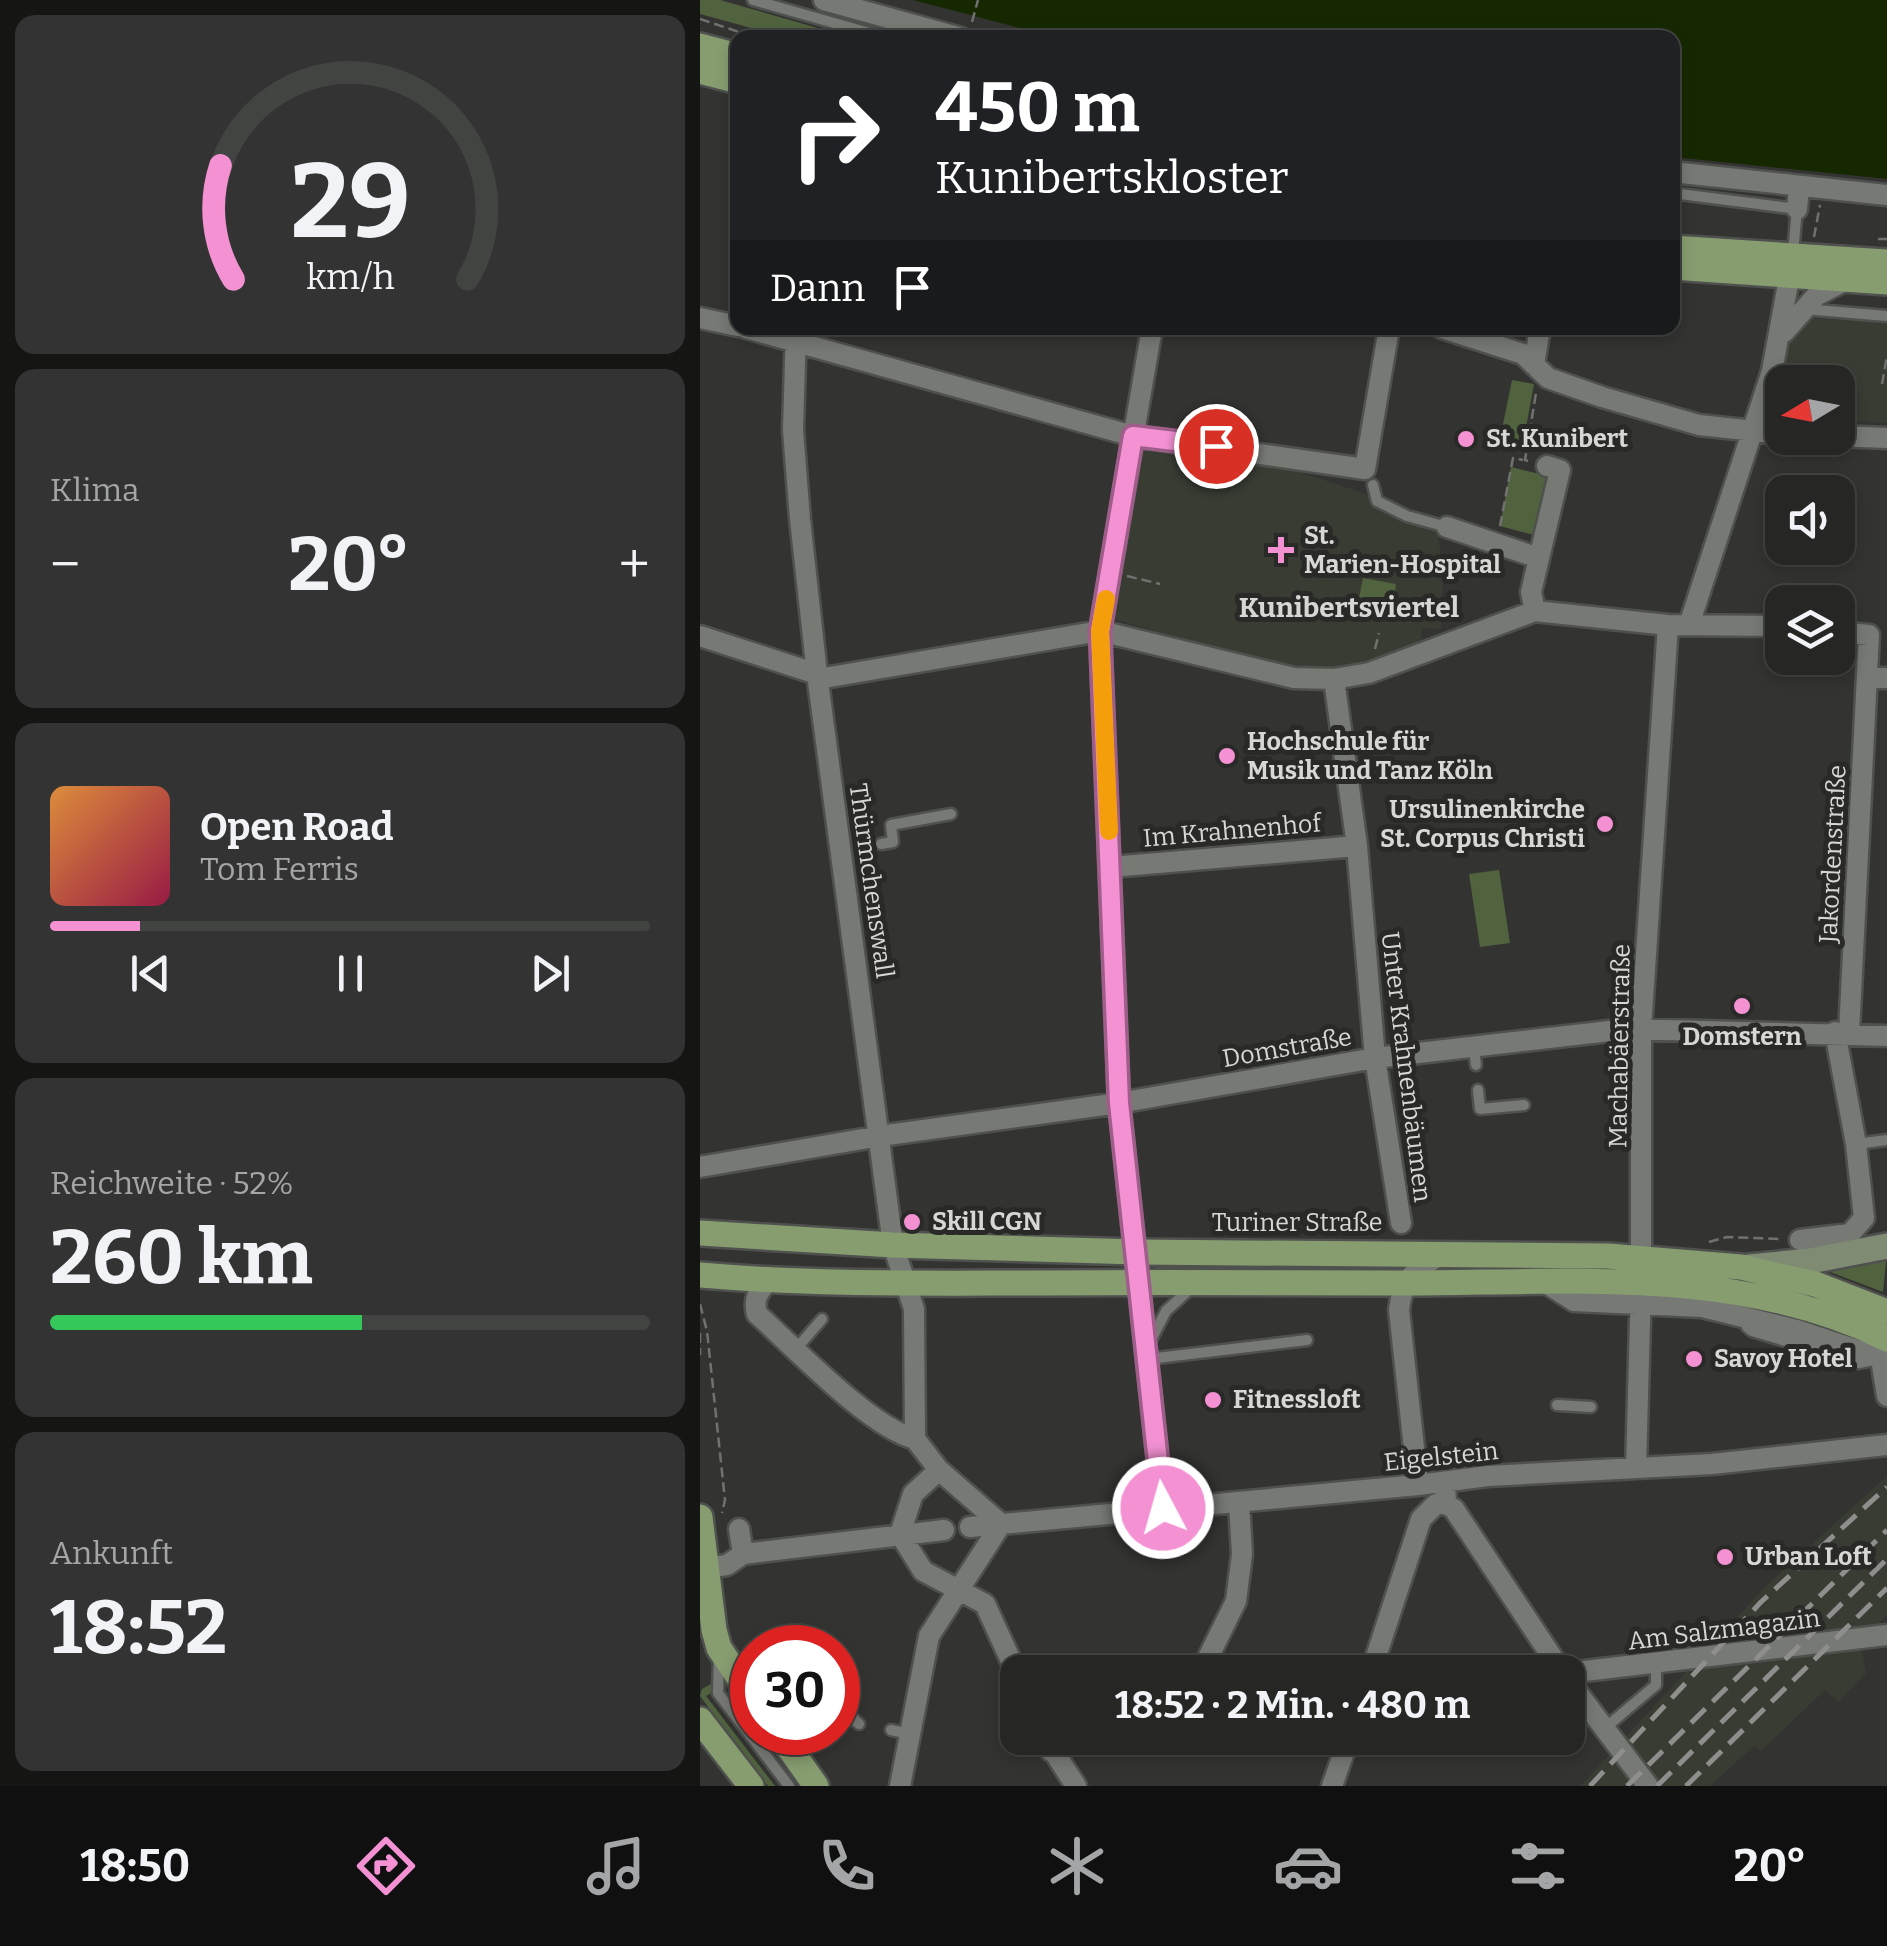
<!DOCTYPE html>
<html lang="de">
<head>
<meta charset="utf-8">
<style>
	:root { --surface:#262725; --page:#323332; --text:#f1f3f6; --muted:#a4a5a7; --line:#424442; --accent:#f491d3 }
	body { margin:0; font-family:Bitter,serif; background:var(--page); color:var(--text); height:100vh; display:flex; flex-direction:column; font-size:38px; white-space:nowrap }
	* { box-sizing:border-box; margin:0 }
	p { font-size:32px; color:var(--muted) }
	.icon { flex:none; width:55px; height:55px; fill:none; stroke:currentColor; stroke-width:2; stroke-linecap:round; stroke-linejoin:round }
	.map { position:relative; flex:1; overflow:hidden }
	.details { display:flex; flex-direction:column; gap:15px; padding:15px; background:#151514; width:700px }
	.details>* { flex:none }
	.guide { position:absolute; left:30px; top:30px; width:950px; height:305px; border-radius:20px; box-shadow:0 5px 15px #0003,0 0 0 2px var(--line); background:#202124; color:#fff; overflow:hidden }
	.needle { width:65px; rotate:260deg }
	.tools { position:absolute; left:1065px; top:365px; display:grid; gap:20px }
	.tools a { display:grid; place-items:center; width:90px; height:90px; border-radius:20px; background:var(--surface); box-shadow:0 5px 15px #0003,0 0 0 2px var(--line); font-size:50px }
	.speed { position:absolute; left:30px; top:1625px; display:flex; gap:20px; font-size:50px; font-weight:700; text-align:center }
	.speed>* { display:grid; place-content:center; width:130px; height:130px; border-radius:50%; background:var(--surface); box-shadow:0 5px 15px #0003,0 0 0 2px var(--line); line-height:1 }
	.speed .limit { border:15px solid #d22; background:#fff; color:#111 }
	.pin { position:absolute; display:grid; place-items:center; width:85px; height:85px; color:#fff; margin:-42px; border:5px solid #fff; border-radius:50%; box-shadow:0 2px 10px #0007 }
	.me { position:absolute; width:110px; margin:-55px; rotate:354deg; stroke-linejoin:round; filter:drop-shadow(0 0 8px #0008) }
	.turn { display:flex; align-items:center; gap:35px; height:210px; padding:0 40px; font-size:45px }
	.turn .icon { width:130px; height:130px; stroke-width:2.5 }
	.turn b { display:block; font-size:70px; line-height:85px }
	.then { display:flex; align-items:center; height:95px; padding:0 40px; background:#0003; gap:20px; font-size:38px }
	.big { font-size:75px; font-weight:700; line-height:1.1 }
	.details .tile { flex:1; display:flex; flex-direction:column; justify-content:center; gap:15px; min-width:0; padding:0 35px; border-radius:20px; background:var(--page) }
	.details .dial { align-items:center; gap:0 }
	.dial svg { height:260px; overflow:visible; fill:none; stroke:var(--line); stroke-width:7; stroke-linecap:round; text-anchor:middle }
	.dial text { fill:var(--text); stroke:none }
	.song { display:flex; align-items:center; gap:30px }
	.cover { width:120px; height:120px; border-radius:15px; background:linear-gradient(135deg,hsl(30 70% 55%),hsl(340 70% 35%)) }
	.played { height:10px; border-radius:5px; background:linear-gradient(90deg,var(--accent) 15%,var(--line) 15%) }
	.keys { display:flex; justify-content:space-around; direction:ltr }
	.heat { display:flex; justify-content:space-between; align-items:center; font-size:55px; direction:ltr }
	.charge { height:15px; border-radius:8px; background:linear-gradient(90deg,#34c759 52%,var(--line) 0) }
	.trip { position:absolute; left:300px; top:1655px; width:585px; height:100px; border-radius:20px; background:var(--surface); box-shadow:0 5px 15px #0003,0 0 0 2px var(--line); font-weight:700; line-height:100px; text-align:center }
	.tab-bar { display:flex; height:160px; justify-content:space-around; align-items:center; background:#0f100f; color:var(--muted) }
	.tab-bar .icon { width:70px; height:70px }
	.tab-bar .active { color:var(--accent) }
	.tab-bar b { font-size:45px; color:var(--text) }
	main { display:flex; flex:1; min-height:0 }
	.map>svg:first-child { display:block }
	.built { fill:#383c33 }
	.green { fill:#50623e }
	.water { fill:#162800 }
	.lines { fill:none; stroke-linecap:round; stroke-linejoin:round }
	.lane-casing { stroke:#4f514e; stroke-width:15 }
	.street-casing { stroke:#4f514e; stroke-width:25 }
	.secondary-casing { stroke:#4f514e; stroke-width:30 }
	.primary-casing { stroke:#4f514e; stroke-width:30 }
	.path { stroke:#71726f; stroke-width:2.5; stroke-dasharray:10 5; stroke-linecap:butt }
	.lane { stroke:#777975; stroke-width:10 }
	.street { stroke:#777975; stroke-width:20 }
	.secondary { stroke:#7f8b73; stroke-width:25 }
	.primary { stroke:#879d70; stroke-width:25 }
	.rail { stroke:#8e8f8d; stroke-width:5; stroke-dasharray:20 10; stroke-linecap:butt }
	.route-casing { stroke:#9f5e89; stroke-width:25 }
	.route { stroke:#f491d3; stroke-width:18 }
	.slow { stroke:#f59e0b; stroke-width:18 }
	.poi-dot { fill:#f491d3; stroke:#292a27; stroke-width:4 }
	.labels { text-anchor:middle; dominant-baseline:central; stroke-width:10; stroke-linejoin:round; paint-order:stroke }
	.poi-label { font-size:25px; font-weight:bold; fill:#d7d8d6; stroke:#292a27; text-anchor:start }
	.street-label { font-size:25px; fill:#d7d8d6; stroke:#292a27 }
	.neighbourhood-label { font-size:28px; font-weight:bold; fill:#d7d8d6; stroke:#292a27 }
</style>
</head>
<body>
<main>
<section class="details">
<div class="tile dial"><svg viewBox="0 0 100 80">
<path d="M14 69A42 42 0 1 1 86 69"/>
<path d="M14 69A42 42 0 0 1 10 34" stroke="#f491d3"/>
<text x="50" y="56" font-size="32" font-weight="700">29</text>
<text x="50" y="72" font-size="11">km/h</text>
</svg></div>
<div class="tile"><p>Klima</p>
<div class="heat"><a>−</a><b class="big">20°</b><a>+</a></div>
</div>
<div class="tile">
<div class="song"><i class="cover"></i><div><b>Open Road</b><p>Tom Ferris</p></div></div>
<div class="played"></div>
<div class="keys"><svg class="icon" aria-label="previous" viewBox="0 0 24 24"><path d="M18 5L8 12l10 7zM5 5v14"/></svg><svg class="icon" aria-label="pause" viewBox="0 0 24 24"><path d="M8 5v14M16 5v14"/></svg><svg class="icon" aria-label="next" viewBox="0 0 24 24"><path d="M6 5l10 7-10 7zM19 5v14"/></svg></div>
</div>
<div class="tile"><p>Reichweite · 52%</p><b class="big">260 km</b><div class="charge"></div></div>
<div class="tile"><p>Ankunft</p><b class="big">18:52</b></div>
</section>
<div class="map">
<svg width="1187" height="1786" viewBox="0 0 1187 1786">
	<rect width="100%" height="100%" fill="#333431"/>
	<!-- built -->
	<path class="built" d="M 1091,317 L 1187,322 L 1187,423 L 1138,420 L 1138,382 L 1082,382 L 1082,417 L 1067,416 Z
		M 438,441 L 575,468 L 580,466 L 661,492 L 709,514 L 737,523 L 743,577 L 741,629 L 722,628 L 721,640 L 665,665 L 636,672 L 596,670 L 568,664 L 411,618 Z
		M 1187,1476 L 1187,1615 L 1160,1643 L 1166,1673 L 1138,1702 L 1125,1690 L 1061,1751 L 1055,1745 L 1010,1786 L 880,1786 L 1065,1587 Z"/>
	<!-- green -->
	<path class="green" d="M 0,0 L 20,0 L 149,37 L 84,37 L 0,14 Z
		M 812,380 L 834,384 L 822,449 L 799,444 Z
		M 811,467 L 848,476 L 834,535 L 800,526 Z
		M 663,578 L 696,584 L 693,616 L 658,603 Z
		M 799,870 L 810,943 L 780,947 L 769,874 Z
		M 1187,1252 L 1183,1292 L 1117,1267 Z
		M 687,1264 L 687,1275 L 458,1278 L 456,1267 Z
		M 11,1684 L 13,1692 L 6,1696 L 75,1786 L 68,1786 L 0,1696 L 2,1689 Z"/>
	<!-- water -->
	<path class="water" d="M 213,0 L 1187,0 L 1187,179 L 973,157 L 972,38 L 354,37 Z"/>
	<g class="lines">
		<!-- lane casing -->
		<g class="lane-casing">
			<path id="lane" d="M 53,0 L 187,38
				M 972,193 L 1097,209 L 1093,253
				M 1104,309 L 1187,316
				M 673,485 L 677,501 L 707,516 L 747,527
				M 181,844 L 193,842 L 191,825 L 251,814
				M 774,1048 L 776,1065
				M 778,1090 L 780,1109 L 824,1105
				M 1156,1144 L 1187,1140
				M 1046,1317 L 1047,1327 L 1052,1331 L 1159,1363 L 1174,1360
				M 450,1342 L 466,1311 L 490,1289
				M 96,1349 L 122,1319
				M 448,1359 L 607,1340
				M 857,1405 L 891,1407
				M 19,1656 L 18,1693 L 89,1786
				M 144,1710 L 159,1724
				M 905,1728 L 956,1685 L 956,1664
				M 191,1730 L 210,1734"/>
		</g>
		<!-- street casing -->
		<g class="street-casing">
			<path id="street" d="M 124,0 L 261,38
				M 972,172 L 1187,195
				M 1097,209 L 1099,188
				M 0,318 L 38,326
				M 46,328 L 433,436 L 665,469
				M 96,328 L 93,430 L 100,519 L 117,674 L 193,1245 L 214,1309 L 215,1439
				M 452,328 L 400,631 L 419,1103 L 463,1508
				M 742,328 L 823,354 L 848,378 L 902,397 L 999,425 L 1082,434
				M 1084,332 L 1117,295 L 1148,279
				M 834,365 L 840,328
				M 1138,436 L 1187,438
				M 665,469 L 689,328
				M 747,527 L 839,558
				M 835,611 L 831,592 L 860,470 L 847,466
				M 989,625 L 1072,371 L 1092,262
				M 1138,632 L 1169,635 L 1149,1033
				M 0,636 L 117,674
				M 1167,678 L 1187,678
				M 118,679 L 400,631 L 594,678 L 634,679 L 669,673 L 835,611 L 968,625 L 1082,626
				M 634,679 L 657,846 L 675,1058 L 701,1223
				M 411,867 L 657,846
				M 0,1167 L 180,1136 L 419,1103 L 675,1058 L 927,1029 L 1187,1036
				M 1100,1240 L 1150,1234 L 1164,1218 L 1156,1144 L 1135,1032
				M 68,1281 C 58,1292 53,1299 57,1314 C 94,1347 169,1427 215,1439
				M 843,1281 L 874,1301 L 1002,1307 L 1097,1330 L 1187,1360
				M 1181,1359 L 1187,1396
				M 215,1439 L 239,1470 L 301,1524
				M 936,1468 L 941,1284 L 941,1029 L 968,625
				M 239,1470 L 213,1494 L 200,1534 L 223,1571 L 285,1604 L 318,1676
				M 745,1482 L 746,1504 L 754,1509 L 862,1672
				M 718,1485 L 699,1310 C 702,1278 716,1269 742,1254
				M 270,1527 L 718,1485 L 788,1476 L 1012,1464 L 1187,1445
				M 39,1529 L 43,1554
				M 5,1568 L 27,1565 L 43,1554 L 244,1530
				M 501,1672 L 536,1601 L 542,1554 L 539,1502
				M 671,1672 L 721,1519 L 736,1504 L 746,1504
				M 868,1673 L 1187,1635
				M 868,1680 L 948,1786
				M 345,1738 L 376,1786
				M 351,1751 L 377,1738
				M 200,1786 L 229,1636 L 301,1524
				M 632,1786 L 649,1738"/>
		</g>
		<!-- secondary casing -->
		<g class="secondary-casing">
			<path id="secondary" d="M 1049,1267 L 1110,1261 L 1187,1246"/>
		</g>
		<!-- primary casing -->
		<g class="primary-casing">
			<path id="primary" d="M 0,46 L 38,56
				M 0,71 L 38,81
				M 972,248 L 1187,262
				M 972,267 L 1187,282
				M 0,1233 L 193,1245 L 438,1252 L 908,1256 L 1041,1267 L 1115,1284 L 1187,1312
				M 0,1275 C 114,1285 226,1283 340,1283 C 461,1282 582,1283 703,1283 C 865,1283 1037,1265 1187,1339
				M 0,1517 L 14,1630 L 19,1648 L 52,1697
				M 0,1720 L 51,1786
				M 78,1732 L 116,1786"/>
		</g>
		<!-- path -->
		<path class="path" d="M 0,19 L 57,38
			M 272,22 L 278,0
			M 1114,237 L 1120,205
			M 1178,239 L 1187,239
			M 1182,384 L 1187,356
			M 828,461 L 825,460 L 836,393
			M 800,526 L 813,458 L 823,460
			M 427,576 L 460,584
			M 675,649 L 679,633
			M 1009,1242 L 1027,1237 L 1081,1239
			M 0,1304 L 7,1331 L 25,1500 L 22,1513
			M 0,1333 L 0,1355"/>
		<!-- lane -->
		<use href="#lane" class="lane"/>
		<!-- street -->
		<use href="#street" class="street"/>
		<!-- secondary -->
		<use href="#secondary" class="secondary"/>
		<!-- primary -->
		<use href="#primary" class="primary"/>
		<!-- rail -->
		<path class="rail" d="M 890,1786 L 1061,1602 L 1187,1487
			M 927,1786 L 1187,1530
			M 957,1786 L 1187,1559
			M 986,1786 L 1187,1588"/>
	</g>
	<g class="lines">
		<!-- route casing -->
		<g class="route-casing">
			<path id="route" d="M 463,1508 L 419,1103 L 400,631 L 433,436 L 516,446"/>
		</g>
		<!-- route -->
		<use href="#route" class="route"/>
		<!-- slow -->
		<path class="slow" d="M 406,599 L 400,631 L 409,831"/>
	</g>
	<!-- markers -->
	<g class="poi-dot">
		<circle cx="766" cy="439" r="10"/>
		<path d="M576 535h10v10h10v10h-10v10h-10v-10h-10v-10h10z"/>
		<circle cx="527" cy="756" r="10"/>
		<circle cx="905" cy="824" r="10"/>
		<circle cx="1042" cy="1006" r="10"/>
		<circle cx="212" cy="1222" r="10"/>
		<circle cx="994" cy="1359" r="10"/>
		<circle cx="513" cy="1400" r="10"/>
		<circle cx="1025" cy="1557" r="10"/>
	</g>
	<g class="labels">
		<!-- poi labels -->
		<g class="poi-label">
			<text x="786" y="439">St. Kunibert</text>
			<text x="604" y="536">St.<tspan x="604" dy="29">Marien-Hospital</tspan></text>
			<text x="547" y="742">Hochschule für<tspan x="547" dy="29">Musik und Tanz Köln</tspan></text>
			<text x="885" y="810" text-anchor="end">Ursulinenkirche<tspan x="885" dy="29">St. Corpus Christi</tspan></text>
			<text x="1042" y="1037" text-anchor="middle">Domstern</text>
			<text x="232" y="1222">Skill CGN</text>
			<text x="1014" y="1359">Savoy Hotel</text>
			<text x="533" y="1400">Fitnessloft</text>
			<text x="1045" y="1557">Urban Loft</text>
		</g>
		<!-- street labels -->
		<g class="street-label">
			<text transform="translate(532 831) rotate(-5)">Im Krahnenhof</text>
			<text transform="translate(1133 854) rotate(-87)">Jakordenstraße</text>
			<text transform="translate(171 881) rotate(82)">Thürmchenswall</text>
			<text transform="translate(920 1046) rotate(-89)">Machabäerstraße</text>
			<text transform="translate(587 1048) rotate(-10)">Domstraße</text>
			<text transform="translate(706 1067) rotate(83)">Unter Krahnenbäumen</text>
			<text x="597" y="1223">Turiner Straße</text>
			<text transform="translate(741 1457) rotate(-6)">Eigelstein</text>
			<text transform="translate(1024 1630) rotate(-7)">Am Salzmagazin</text>
		</g>
		<!-- neighbourhood labels -->
		<g class="neighbourhood-label">
			<text x="649" y="607">Kunibertsviertel</text>
		</g>
	</g>
</svg>
<div class="tools">
<a><svg class="needle" viewBox="-14 -14 28 28"><path d="M0-13l5 13h-10z" fill="#e53935"/><path d="M0 13l5-13h-10z" fill="#a4a5a7"/></svg></a>
<a><svg class="icon" aria-label="sound" viewBox="0 0 24 24"><path d="M4 9h4l5-4v14l-5-4H4zM17 9q2 3 0 6"/></svg></a>
<a><svg class="icon" aria-label="layers" viewBox="0 0 24 24"><path d="M12 4l9 5-9 5-9-5zM3 14l9 5 9-5"/></svg></a>
</div>
<div class="speed"><div class="limit">30</div></div>
<div class="pin" style="left:516px;top:446px;background:#d93025"><svg class="icon" aria-label="arrive" viewBox="0 0 24 24"><path d="M6 21V4h12l-3 4 3 4H6"/></svg></div>
<svg class="me" style="left:463px;top:1508px" viewBox="-20 -20 40 40"><circle r="17" fill="#f491d3" stroke="#fff" stroke-width="3"/><path d="M0-11L8 9 0 5-8 9z" fill="#fff"/></svg>
<div class="trip">18:52 · 2 Min. · 480 m</div>
<div class="guide">
<div class="turn"><svg class="icon" aria-label="right" viewBox="0 0 24 24"><path d="M7 20v-9h11M14 6l5 5-5 5"/></svg><div><b>450 m</b>Kunibertskloster</div></div>
<div class="then">Dann<svg class="icon" aria-label="arrive" viewBox="0 0 24 24"><path d="M6 21V4h12l-3 4 3 4H6"/></svg></div>
</div>
</div>
</main>
<nav class="tab-bar">
<b>18:50</b>
<svg class="icon active" aria-label="directions" viewBox="0 0 24 24"><path d="M12 3l9 9-9 9-9-9zM9 14v-3h6M13 9l2 2-2 2"/></svg>
<svg class="icon" aria-label="music" viewBox="0 0 24 24"><path d="M9 18V5l10-2v13"/><circle cx="6" cy="18" r="3"/><circle cx="16" cy="16" r="3"/></svg>
<svg class="icon" aria-label="phone" viewBox="0 0 24 24"><path d="M5 4h4l2 5-3 2q2 4 5 5l2-3 5 2v4C11 20 4 13 5 4z"/></svg>
<svg class="icon" aria-label="climate" viewBox="0 0 24 24"><path d="M12 3v18M4 7l16 10M4 17L20 7"/></svg>
<svg class="icon" aria-label="car" viewBox="0 0 24 24"><path d="M5 17H2v-5l4-1 3-4h7l3 4 3 1v5h-3M9 17h6M6 11h13"/><circle cx="7" cy="17" r="2"/><circle cx="17" cy="17" r="2"/></svg>
<svg class="icon" aria-label="filters" viewBox="0 0 24 24"><path d="M4 7h16M4 17h16"/><circle cx="9" cy="7" r="2"/><circle cx="15" cy="17" r="2"/></svg>
<b>20°</b>
</nav>
</body>
</html>
